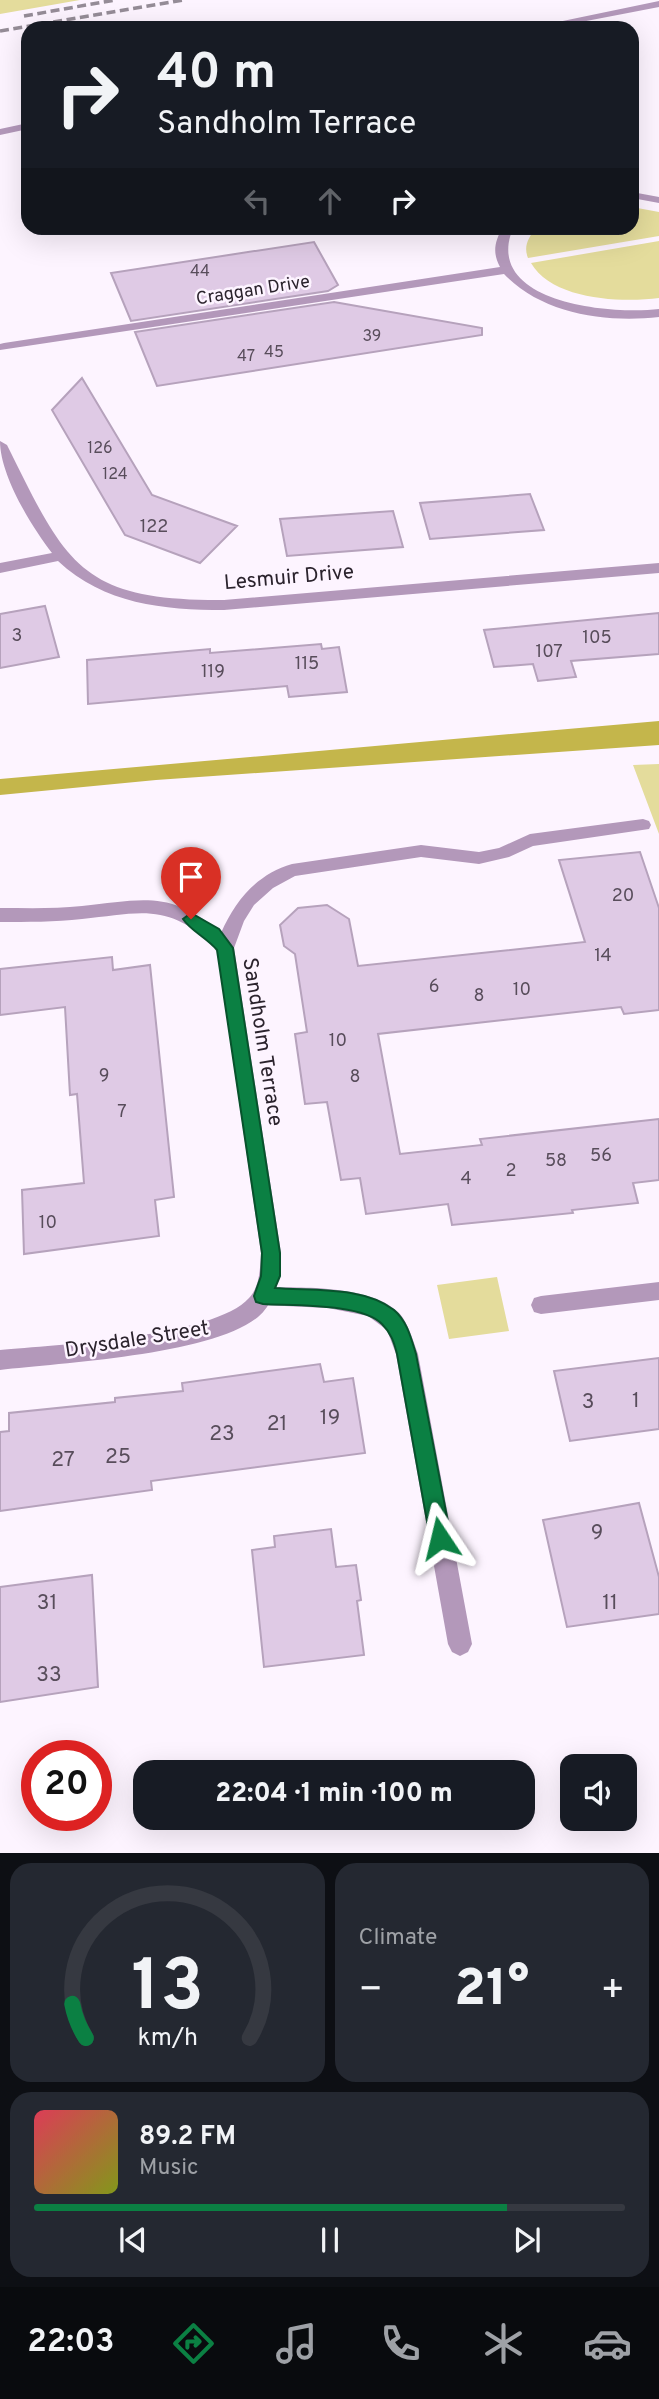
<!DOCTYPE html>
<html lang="en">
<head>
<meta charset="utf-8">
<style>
	:root { --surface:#171b24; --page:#242831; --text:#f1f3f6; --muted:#9ea1a6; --line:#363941; --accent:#0b8043 }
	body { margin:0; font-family:Overpass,sans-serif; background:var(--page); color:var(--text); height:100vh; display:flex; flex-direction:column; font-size:26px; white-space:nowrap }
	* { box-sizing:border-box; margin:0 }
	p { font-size:23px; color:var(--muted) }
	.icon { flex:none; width:38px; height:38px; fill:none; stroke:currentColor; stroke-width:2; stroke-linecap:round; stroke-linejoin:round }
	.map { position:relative; height:1853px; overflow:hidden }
	.panel { display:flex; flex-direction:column; gap:10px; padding:10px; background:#0d0f14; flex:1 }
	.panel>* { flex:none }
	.guide { position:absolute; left:21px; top:21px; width:618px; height:214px; border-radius:21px; box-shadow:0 7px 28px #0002; background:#171b24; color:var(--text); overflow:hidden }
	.tools { position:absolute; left:560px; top:1754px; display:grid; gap:14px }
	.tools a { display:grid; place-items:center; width:77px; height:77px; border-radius:14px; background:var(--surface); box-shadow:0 7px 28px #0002; font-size:35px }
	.speed { position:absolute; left:21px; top:1740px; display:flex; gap:14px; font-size:35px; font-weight:700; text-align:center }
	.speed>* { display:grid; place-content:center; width:91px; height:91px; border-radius:50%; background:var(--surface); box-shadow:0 7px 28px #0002; line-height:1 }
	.speed .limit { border:10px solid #d22; background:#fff; color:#111 }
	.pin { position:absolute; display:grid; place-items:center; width:60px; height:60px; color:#fff; margin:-72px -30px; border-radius:50% 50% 50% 0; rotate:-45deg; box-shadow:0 0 7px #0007 }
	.pin .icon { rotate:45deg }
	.me { position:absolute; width:77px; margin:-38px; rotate:350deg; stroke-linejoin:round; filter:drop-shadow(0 0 5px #0008) }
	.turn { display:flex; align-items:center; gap:24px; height:147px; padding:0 21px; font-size:32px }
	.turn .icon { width:91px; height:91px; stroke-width:2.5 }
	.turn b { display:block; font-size:49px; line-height:60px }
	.lanes { display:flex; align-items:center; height:66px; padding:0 21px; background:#0003; justify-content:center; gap:35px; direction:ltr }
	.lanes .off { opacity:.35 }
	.big { font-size:52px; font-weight:800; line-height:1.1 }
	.panel .tile { flex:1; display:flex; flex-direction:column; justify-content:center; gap:10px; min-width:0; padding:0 24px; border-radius:21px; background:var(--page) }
	.panel .dial { align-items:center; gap:0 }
	.dial svg { height:182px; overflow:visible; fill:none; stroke:var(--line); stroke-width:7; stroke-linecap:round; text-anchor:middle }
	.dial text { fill:var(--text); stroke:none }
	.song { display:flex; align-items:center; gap:21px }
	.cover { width:84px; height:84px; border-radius:10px; background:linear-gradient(135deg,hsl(350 70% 55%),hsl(70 70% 35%)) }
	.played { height:7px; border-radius:4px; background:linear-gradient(90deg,var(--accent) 80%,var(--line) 80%) }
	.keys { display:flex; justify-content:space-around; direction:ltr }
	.heat { display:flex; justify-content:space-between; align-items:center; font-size:38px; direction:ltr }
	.panel .tiles { flex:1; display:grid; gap:10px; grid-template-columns:1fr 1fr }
	.tile:last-child { grid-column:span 2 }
	.trip { position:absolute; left:133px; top:1760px; width:402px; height:70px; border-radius:21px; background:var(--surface); box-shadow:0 7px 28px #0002; font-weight:800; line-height:70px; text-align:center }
	.dock { display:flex; height:112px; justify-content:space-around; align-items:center; background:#090b0e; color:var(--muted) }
	.dock .icon { width:49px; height:49px }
	.dock .active { color:var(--accent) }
	.dock b { font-size:32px; color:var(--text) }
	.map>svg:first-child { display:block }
	.green { fill:#e4dc9c }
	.forest { fill:#c4b64b }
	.building { fill:#dfcae5; stroke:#b6a2bc; stroke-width:2 }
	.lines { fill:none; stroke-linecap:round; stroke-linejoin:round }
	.service { fill:#b398ba; fill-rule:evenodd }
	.minor { fill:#b398ba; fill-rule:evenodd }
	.rail { stroke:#958c97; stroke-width:3.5; stroke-dasharray:9 4.5; stroke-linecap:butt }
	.route { fill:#0b8043; stroke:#07532c; stroke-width:2 }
	.labels { text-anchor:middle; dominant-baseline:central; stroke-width:5; stroke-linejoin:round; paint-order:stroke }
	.far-number-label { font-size:16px; fill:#584d5b }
	.far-street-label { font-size:18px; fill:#2b232d; stroke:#fdf4ff }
	.number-label { font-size:18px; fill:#584d5b }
	.street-label { font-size:21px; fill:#2b232d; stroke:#fdf4ff }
	.near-number-label { font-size:21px; fill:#584d5b }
</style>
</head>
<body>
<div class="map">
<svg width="659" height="1853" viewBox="0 0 659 1853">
	<rect width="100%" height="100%" fill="#fdf4ff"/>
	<!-- green -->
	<path class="green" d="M 0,0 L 80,0 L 0,14 Z
		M 632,207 L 659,212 L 659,236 L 528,258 C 523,246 529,237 536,228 L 632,228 Z
		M 659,241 L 659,298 C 622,303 552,300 531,263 Z
		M 659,764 L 659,834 L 633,765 Z
		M 497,1277 L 509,1331 L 449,1339 L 437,1285 Z"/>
	<!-- forest -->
	<path class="forest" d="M 659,721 L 659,745 L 156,780 L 0,795 L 0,779 Z"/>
	<!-- building -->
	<path class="building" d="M 314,242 L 338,285 L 328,291 L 131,321 L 111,273 Z
		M 334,302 L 482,328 L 482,335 L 157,386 L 135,332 Z
		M 82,378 L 152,495 L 237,526 L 200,563 L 125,535 L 52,410 Z
		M 530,494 L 544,530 L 430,539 L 420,503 Z
		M 393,511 L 403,547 L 287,556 L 280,519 Z
		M 45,606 L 59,657 L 0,668 L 0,614 Z
		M 659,613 L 659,654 L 571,661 L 576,677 L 538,681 L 533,664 L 494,667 L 484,630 Z
		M 321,644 L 322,649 L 339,647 L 347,692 L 289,697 L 287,686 L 88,704 L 87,660 L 210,649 L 210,653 Z
		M 640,852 L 659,908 L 659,1010 L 624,1014 L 621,1007 L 378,1034 L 400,1154 L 482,1145 L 480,1139 L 659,1119 L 659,1180 L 633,1183 L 638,1203 L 572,1210 L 573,1213 L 452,1225 L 448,1204 L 366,1214 L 360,1178 L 341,1180 L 327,1102 L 305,1104 L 295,1034 L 307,1032 L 295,954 L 284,946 L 280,925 L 298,908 L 327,905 L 349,919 L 358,966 L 585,942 L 559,860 Z
		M 112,957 L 113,970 L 150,965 L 174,1197 L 155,1200 L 159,1236 L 24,1254 L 22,1190 L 84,1183 L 77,1094 L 70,1095 L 65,1007 L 0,1015 L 0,969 Z
		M 659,1358 L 659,1429 L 570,1441 L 554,1371 Z
		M 320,1364 L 324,1382 L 353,1378 L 365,1453 L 151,1481 L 152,1490 L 0,1511 L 0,1432 L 9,1431 L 9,1413 L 115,1402 L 115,1398 L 183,1391 L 182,1383 Z
		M 639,1503 L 659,1577 L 659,1614 L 567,1627 L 543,1520 Z
		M 331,1529 L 336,1567 L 356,1565 L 361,1600 L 357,1601 L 364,1655 L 264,1667 L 252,1550 L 275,1547 L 274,1536 Z
		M 92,1575 L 98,1687 L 0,1702 L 0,1587 Z"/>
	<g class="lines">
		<!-- service -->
		<path class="service" d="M 263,1287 C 301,1288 372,1284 400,1314 C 409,1325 413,1341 418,1354 L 472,1644 L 468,1652 L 460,1656 L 452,1652 L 448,1644 L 396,1354 L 387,1330 L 368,1316 L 328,1308 L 263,1305 L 256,1302 L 253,1296 L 256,1290 Z"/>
		<!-- minor -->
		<path class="minor" d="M 659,1 L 659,7 L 550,28 L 529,28 Z
			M 28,123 L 28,129 L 0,135 L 0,129 Z
			M 632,192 L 659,197 L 659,203 L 632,198 Z
			M 502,228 L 513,228 C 482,303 611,315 659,309 L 659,317 C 606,323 542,314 504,274 L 0,350 L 0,344 L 4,343 L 500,267 C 492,252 495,242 502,228 Z
			M 0,441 L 7,445 C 66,564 80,601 224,600 L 659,563 L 659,573 L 224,610 C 163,610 104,604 58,561 L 0,573 L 0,563 L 52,553 C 31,526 0,475 0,441 Z
			M 643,819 L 649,821 L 651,825 L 649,829 L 533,846 L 509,857 L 479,864 L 421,857 L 295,876 L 273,888 L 254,905 L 244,921 L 234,948 L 281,1253 C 281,1275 276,1302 258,1317 C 212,1355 62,1363 0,1370 L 0,1350 C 53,1345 215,1337 249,1298 C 260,1286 260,1269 261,1253 L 217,950 C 170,901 141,913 82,919 C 55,922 27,922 0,922 L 0,908 C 27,908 55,909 82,906 C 141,900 171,889 221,933 C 235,901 257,874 292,864 L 421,845 L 479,852 L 499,848 L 530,834 Z
			M 659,1282 L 659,1300 L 541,1314 L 534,1312 L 531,1305 L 534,1298 L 541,1296 Z"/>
		<!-- rail -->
		<path class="rail" d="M 24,16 L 115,0
			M 0,31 L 183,0"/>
	</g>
	<!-- route -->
	<path class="route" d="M 191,913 L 219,929 L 233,948 L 280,1253 L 280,1276 L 275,1288 C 312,1291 363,1286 394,1310 C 407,1321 411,1338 416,1354 L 451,1538 L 448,1546 L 440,1548 L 433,1546 L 430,1538 L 397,1354 C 394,1342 391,1333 382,1324 C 362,1303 293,1306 263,1304 L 256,1302 L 254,1296 L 261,1276 L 262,1253 L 217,950 C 207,938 191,931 183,919 Z"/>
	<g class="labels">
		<!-- far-number labels -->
		<g class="far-number-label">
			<text x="200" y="272">44</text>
			<text x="372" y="337">39</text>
			<text x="274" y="353">45</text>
			<text x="246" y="357">47</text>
			<text x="100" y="449">126</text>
			<text x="115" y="475">124</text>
		</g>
		<!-- far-street labels -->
		<g class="far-street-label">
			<text transform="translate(253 291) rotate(-9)">Craggan Drive</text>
		</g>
		<!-- number labels -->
		<g class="number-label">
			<text x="154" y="527">122</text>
			<text x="17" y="636">3</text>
			<text x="597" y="638">105</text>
			<text x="549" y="652">107</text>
			<text x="307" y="664">115</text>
			<text x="213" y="672">119</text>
			<text x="623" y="896">20</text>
			<text x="603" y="956">14</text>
			<text x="434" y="987">6</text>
			<text x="522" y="990">10</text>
			<text x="479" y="996">8</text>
			<text x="338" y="1041">10</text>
			<text x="104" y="1076">9</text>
			<text x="355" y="1077">8</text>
			<text x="122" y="1112">7</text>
			<text x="601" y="1156">56</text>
			<text x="556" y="1161">58</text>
			<text x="511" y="1171">2</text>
			<text x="466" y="1179">4</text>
			<text x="48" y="1223">10</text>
		</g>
		<!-- street labels -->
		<g class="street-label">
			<text transform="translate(289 578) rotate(-5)">Lesmuir Drive</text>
			<text transform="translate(262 1042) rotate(81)">Sandholm Terrace</text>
			<text transform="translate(137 1340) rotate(-9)">Drysdale Street</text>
		</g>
		<!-- near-number labels -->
		<g class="near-number-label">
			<text x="636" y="1401">1</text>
			<text x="588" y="1402">3</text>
			<text x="330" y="1418">19</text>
			<text x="277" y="1424">21</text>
			<text x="222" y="1434">23</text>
			<text x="118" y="1457">25</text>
			<text x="63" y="1460">27</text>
			<text x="597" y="1533">9</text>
			<text x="47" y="1603">31</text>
			<text x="610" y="1603">11</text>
			<text x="49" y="1675">33</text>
		</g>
	</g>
</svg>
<div class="tools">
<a><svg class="icon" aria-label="sound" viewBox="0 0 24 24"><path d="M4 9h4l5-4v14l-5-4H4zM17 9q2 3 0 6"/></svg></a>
</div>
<div class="speed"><div class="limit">20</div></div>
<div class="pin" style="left:191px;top:919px;background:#d93025"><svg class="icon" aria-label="arrive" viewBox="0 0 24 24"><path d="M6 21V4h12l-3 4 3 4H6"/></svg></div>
<svg class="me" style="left:440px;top:1538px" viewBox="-20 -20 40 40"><path d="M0-17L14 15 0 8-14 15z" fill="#0b8043" stroke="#fff" stroke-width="4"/></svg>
<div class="trip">22:04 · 1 min · 100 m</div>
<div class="guide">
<div class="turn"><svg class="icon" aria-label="right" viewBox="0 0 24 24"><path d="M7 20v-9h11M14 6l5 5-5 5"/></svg><div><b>40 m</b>Sandholm Terrace</div></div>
<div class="lanes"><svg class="icon off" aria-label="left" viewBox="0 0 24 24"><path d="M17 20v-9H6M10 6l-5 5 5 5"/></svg><svg class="icon off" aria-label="ahead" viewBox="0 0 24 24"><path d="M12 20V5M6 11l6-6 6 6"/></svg><svg class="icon" aria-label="right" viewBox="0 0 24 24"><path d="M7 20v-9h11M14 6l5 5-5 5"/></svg></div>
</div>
</div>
<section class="panel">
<div class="tiles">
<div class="tile dial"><svg viewBox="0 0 100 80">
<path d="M14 69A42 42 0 1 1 86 69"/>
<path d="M14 69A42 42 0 0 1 8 54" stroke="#0b8043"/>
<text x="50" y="56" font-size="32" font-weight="700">13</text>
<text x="50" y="72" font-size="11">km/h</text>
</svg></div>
<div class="tile"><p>Climate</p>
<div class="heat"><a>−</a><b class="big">21°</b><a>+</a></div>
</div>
<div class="tile">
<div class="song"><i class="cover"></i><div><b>89.2 FM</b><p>Music</p></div></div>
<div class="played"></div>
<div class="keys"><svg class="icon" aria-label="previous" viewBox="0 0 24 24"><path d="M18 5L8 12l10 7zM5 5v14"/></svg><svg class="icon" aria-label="pause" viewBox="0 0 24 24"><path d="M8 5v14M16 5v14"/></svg><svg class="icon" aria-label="next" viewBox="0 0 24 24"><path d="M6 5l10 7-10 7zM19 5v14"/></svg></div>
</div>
</div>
</section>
<nav class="dock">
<b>22:03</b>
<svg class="icon active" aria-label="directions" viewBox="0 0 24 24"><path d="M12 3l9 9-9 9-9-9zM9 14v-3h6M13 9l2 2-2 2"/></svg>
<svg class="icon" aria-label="music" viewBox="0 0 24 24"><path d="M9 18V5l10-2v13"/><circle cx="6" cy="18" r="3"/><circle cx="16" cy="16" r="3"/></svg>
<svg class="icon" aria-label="phone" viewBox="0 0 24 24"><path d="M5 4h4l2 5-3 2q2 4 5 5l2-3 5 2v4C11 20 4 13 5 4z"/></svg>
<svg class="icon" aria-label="climate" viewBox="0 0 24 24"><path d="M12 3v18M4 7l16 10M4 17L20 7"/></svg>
<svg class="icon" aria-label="car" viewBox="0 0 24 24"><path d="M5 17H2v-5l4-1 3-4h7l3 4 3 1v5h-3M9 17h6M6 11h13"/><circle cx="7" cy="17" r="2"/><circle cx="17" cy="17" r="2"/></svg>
</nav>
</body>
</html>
